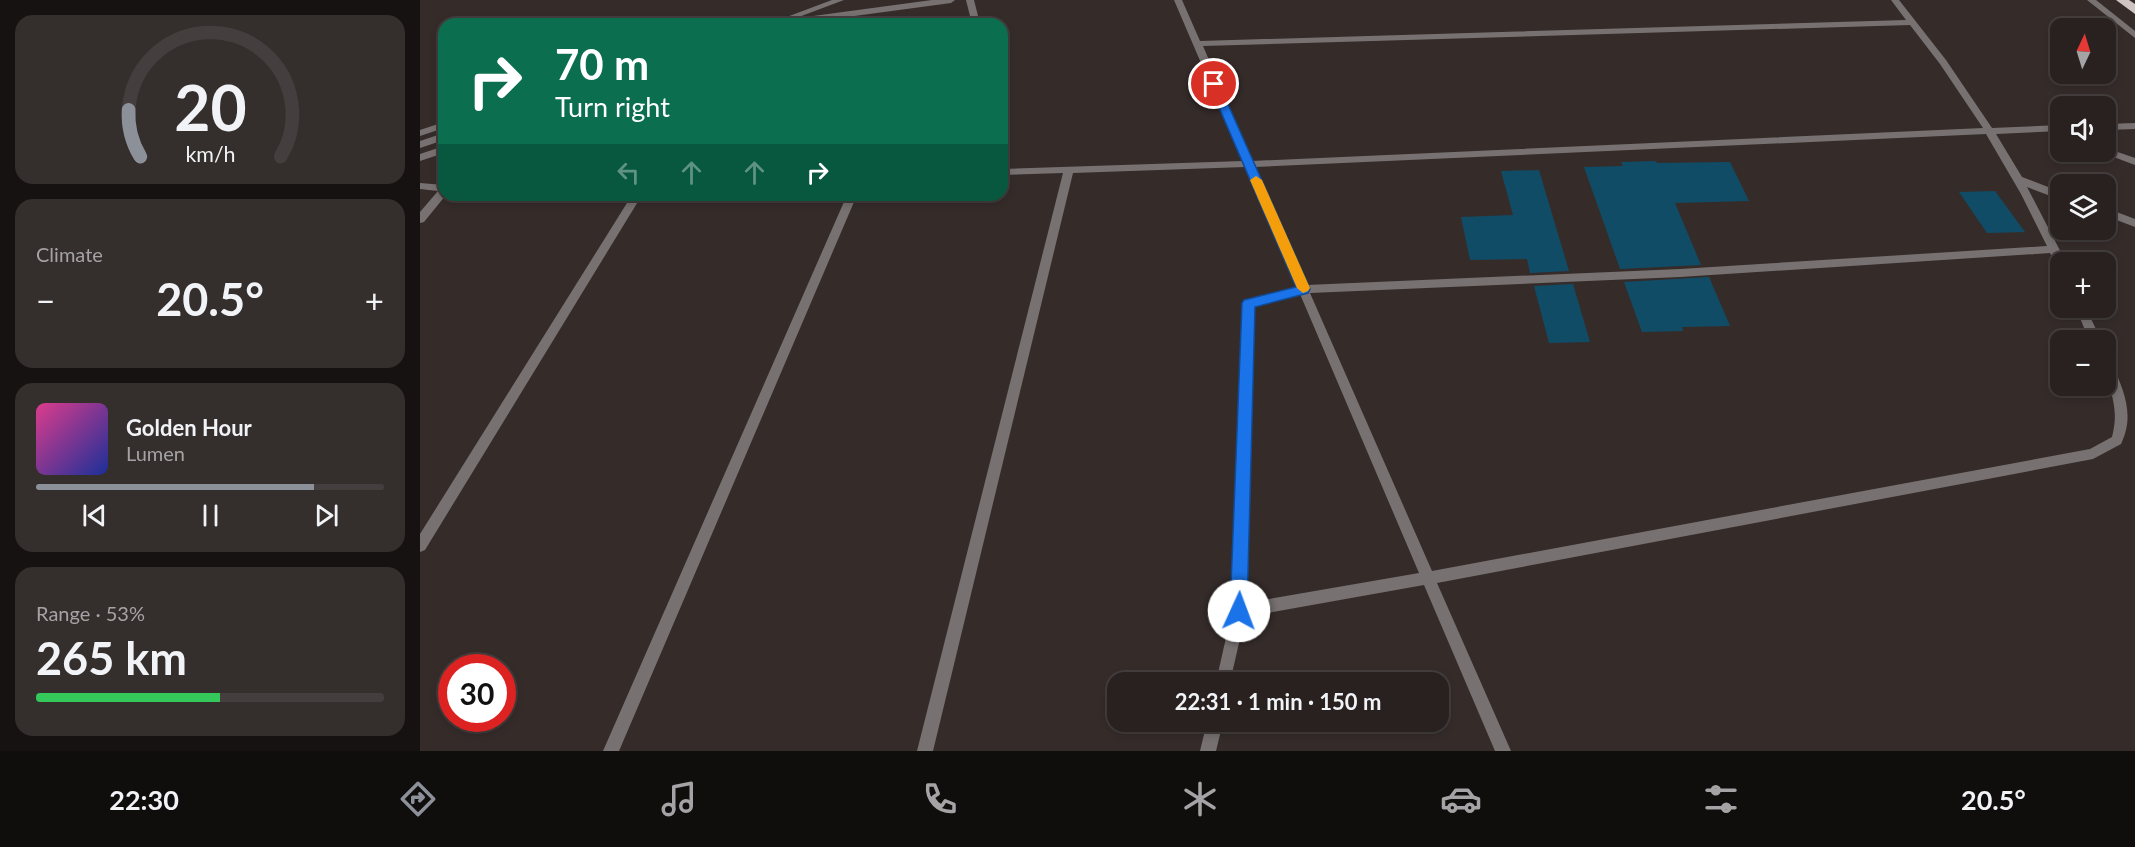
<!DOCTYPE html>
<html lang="en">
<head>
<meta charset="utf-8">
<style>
	:root { --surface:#282120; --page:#342e2d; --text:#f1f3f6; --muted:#a5a3a5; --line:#443e3e; --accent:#8c9099 }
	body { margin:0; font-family:Lato,sans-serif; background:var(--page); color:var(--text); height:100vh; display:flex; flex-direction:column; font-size:22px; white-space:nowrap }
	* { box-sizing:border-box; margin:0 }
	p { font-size:20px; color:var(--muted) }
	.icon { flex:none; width:33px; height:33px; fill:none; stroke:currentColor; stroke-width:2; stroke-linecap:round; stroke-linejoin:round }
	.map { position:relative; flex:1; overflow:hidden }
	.side { display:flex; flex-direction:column; gap:15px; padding:15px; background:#161212; width:420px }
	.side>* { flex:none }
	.banner { position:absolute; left:18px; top:18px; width:570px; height:183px; border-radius:18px; box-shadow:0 3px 9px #0003,0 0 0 2px var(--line); background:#0b6e4f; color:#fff; overflow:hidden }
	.needle { width:39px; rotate:4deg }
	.controls { position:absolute; left:1630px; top:18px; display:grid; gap:12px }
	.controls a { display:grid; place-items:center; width:66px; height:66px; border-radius:12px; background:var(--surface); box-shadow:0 3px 9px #0003,0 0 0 2px var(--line); font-size:30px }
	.speed { position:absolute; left:18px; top:654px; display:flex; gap:12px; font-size:30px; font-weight:700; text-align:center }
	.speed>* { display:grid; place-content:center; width:78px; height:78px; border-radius:50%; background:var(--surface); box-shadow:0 3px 9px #0003,0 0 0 2px var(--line); line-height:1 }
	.speed .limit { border:9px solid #d22; background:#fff; color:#111 }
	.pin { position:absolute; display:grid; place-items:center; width:51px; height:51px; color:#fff; margin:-26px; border:3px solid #fff; border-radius:50%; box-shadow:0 2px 6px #0007 }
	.me { position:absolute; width:66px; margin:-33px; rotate:2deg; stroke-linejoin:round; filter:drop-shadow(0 0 4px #0008) }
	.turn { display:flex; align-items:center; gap:21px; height:126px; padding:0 18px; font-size:27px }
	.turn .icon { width:78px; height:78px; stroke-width:2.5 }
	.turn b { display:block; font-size:42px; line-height:51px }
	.lanes { display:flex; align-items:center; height:57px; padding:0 18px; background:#0003; justify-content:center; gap:30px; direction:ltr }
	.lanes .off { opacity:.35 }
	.big { font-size:45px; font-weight:700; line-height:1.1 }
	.side .card { flex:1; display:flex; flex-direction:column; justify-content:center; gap:9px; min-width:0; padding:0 21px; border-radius:18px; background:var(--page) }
	.side .dial { align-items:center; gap:0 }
	.dial svg { height:156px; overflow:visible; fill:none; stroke:var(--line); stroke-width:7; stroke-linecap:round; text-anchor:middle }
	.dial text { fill:var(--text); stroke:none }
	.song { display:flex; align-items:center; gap:18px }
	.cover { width:72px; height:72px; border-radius:9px; background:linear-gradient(135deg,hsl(330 70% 55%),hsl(230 70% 35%)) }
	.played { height:6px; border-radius:3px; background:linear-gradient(90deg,var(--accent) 80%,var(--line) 80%) }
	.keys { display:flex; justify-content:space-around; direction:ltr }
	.heat { display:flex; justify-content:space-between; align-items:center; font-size:33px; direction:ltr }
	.charge { height:9px; border-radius:4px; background:linear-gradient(90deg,#34c759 53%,var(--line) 0) }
	.trip { position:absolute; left:687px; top:672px; width:342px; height:60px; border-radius:18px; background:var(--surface); box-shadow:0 3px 9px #0003,0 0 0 2px var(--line); font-weight:700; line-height:60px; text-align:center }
	.tabs { display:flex; height:96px; justify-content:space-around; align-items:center; background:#100d0d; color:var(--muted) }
	.tabs .icon { width:42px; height:42px }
	.tabs .selected { color:var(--accent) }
	.tabs b { font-size:27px; color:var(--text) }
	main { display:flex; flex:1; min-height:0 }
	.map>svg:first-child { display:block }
	.building { fill:#114c67 }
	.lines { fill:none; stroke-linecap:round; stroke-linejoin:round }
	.minor { fill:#777271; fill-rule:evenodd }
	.tertiary { fill:#777271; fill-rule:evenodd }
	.trunk { fill:#d0c4c2; fill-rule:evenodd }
	.route { fill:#1a73e8; stroke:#114b97; stroke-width:1.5 }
	.slow { fill:#f59e0b }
</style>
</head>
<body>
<main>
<section class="side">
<div class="card dial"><svg viewBox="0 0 100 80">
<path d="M14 69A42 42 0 1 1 86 69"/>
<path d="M14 69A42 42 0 0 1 8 45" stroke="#8c9099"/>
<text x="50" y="56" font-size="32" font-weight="700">20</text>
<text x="50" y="72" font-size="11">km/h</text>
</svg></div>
<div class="card"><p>Climate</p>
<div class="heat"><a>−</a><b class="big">20.5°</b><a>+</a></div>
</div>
<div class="card">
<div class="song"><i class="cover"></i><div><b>Golden Hour</b><p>Lumen</p></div></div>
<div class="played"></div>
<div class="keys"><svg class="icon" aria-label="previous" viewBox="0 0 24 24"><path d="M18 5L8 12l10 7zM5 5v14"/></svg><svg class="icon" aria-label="pause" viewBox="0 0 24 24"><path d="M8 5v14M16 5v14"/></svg><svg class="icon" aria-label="next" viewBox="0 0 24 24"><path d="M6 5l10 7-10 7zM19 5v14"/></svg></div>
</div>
<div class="card"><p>Range · 53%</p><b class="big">265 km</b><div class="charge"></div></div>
</section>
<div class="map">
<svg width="1715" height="751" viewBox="0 0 1715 751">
	<rect width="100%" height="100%" fill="#352c2a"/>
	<!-- building -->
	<path class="building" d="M 1236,161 L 1237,163 L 1310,162 L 1329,201 L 1255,203 L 1281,265 L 1200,269 L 1164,167 L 1203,166 L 1201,162 Z
		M 1119,170 L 1149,271 L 1110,273 L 1107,259 L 1050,260 L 1041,217 L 1093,215 L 1081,171 Z
		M 1575,191 L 1605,232 L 1567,233 L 1539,192 Z
		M 1289,277 L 1310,326 L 1262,327 L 1263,331 L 1222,332 L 1204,282 Z
		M 1153,284 L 1170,342 L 1129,343 L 1114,286 Z"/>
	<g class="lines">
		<!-- minor -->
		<path class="minor" d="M 512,0 L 535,0 L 531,3 L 375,24 L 352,24 L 356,21 Z
			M 546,0 L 554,0 L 560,24 L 552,24 Z
			M 754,0 L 762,0 L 780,41 L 1486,20 L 1471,0 L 1479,0 L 1526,60 L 1572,128 L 1641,125 L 1641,131 L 1576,134 L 1602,177 L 1641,192 L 1641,200 L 1607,187 L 1646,262 L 1641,262 L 1641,268 L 1637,267 L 1630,253 L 1260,277 L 890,293 L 1012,571 L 1670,449 L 1692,437 C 1701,402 1686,391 1686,359 L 1690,361 L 1692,364 C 1704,391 1715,415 1701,444 L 1673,459 L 1017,583 L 1091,751 L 1075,751 L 1004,585 L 825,617 L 810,682 L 796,682 L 812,611 L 823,303 L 829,299 L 876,287 L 825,167 L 653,173 L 513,751 L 497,751 L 643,173 L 582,175 L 582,169 L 823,161 ZM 1490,25 L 1520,64 L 1563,128 L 832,161 L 783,46 ZM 1566,134 L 1601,194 L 1627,246 L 1260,269 L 887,285 L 835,167 ZM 880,294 L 999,573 L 826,603 L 835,306 Z
			M 1667,0 L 1676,0 L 1715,31 L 1715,38 Z
			M 24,122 L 24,128 L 0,136 L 0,130 Z
			M 1715,123 L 1715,129 L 1686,130 L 1686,124 Z
			M 24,146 L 24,153 L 0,161 L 0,154 Z
			M 1686,148 L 1715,158 L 1715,165 L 1683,153 L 1681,152 L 1686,152 Z
			M 0,183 L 24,185 L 24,195 L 26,195 L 4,222 L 0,223 L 0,212 L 18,191 L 0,189 Z
			M 212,195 L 222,195 L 5,550 L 0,552 L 0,534 Z
			M 427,195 L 437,195 L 199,751 L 183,751 Z
			M 1686,208 L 1715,219 L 1715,227 L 1686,216 Z
			M 1656,308 L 1666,308 L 1681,340 L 1669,340 Z
			M 787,722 L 803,722 L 796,751 L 780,751 Z"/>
		<!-- tertiary -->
		<path class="tertiary" d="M 412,0 L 424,0 L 360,24 L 348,24 Z
			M 24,133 L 24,140 L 0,148 L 0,141 Z"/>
		<!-- trunk -->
		<path class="trunk" d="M 1696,0 L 1709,0 L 1715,4 L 1715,14 Z"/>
	</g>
	<!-- route -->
	<path class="route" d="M 794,81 L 799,84 L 890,289 L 888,293 L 835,307 L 827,611 L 824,616 L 819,619 L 813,616 L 810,611 L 822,303 L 824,300 L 876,287 L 789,84 Z"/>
	<!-- slow -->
	<path class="slow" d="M 836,176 L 842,180 L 890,288 L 888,291 L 883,293 L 877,288 L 830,180 Z"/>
</svg>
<div class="controls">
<a><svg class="needle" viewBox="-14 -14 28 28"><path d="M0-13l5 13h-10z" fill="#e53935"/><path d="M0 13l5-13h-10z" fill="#a5a3a5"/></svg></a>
<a><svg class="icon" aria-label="sound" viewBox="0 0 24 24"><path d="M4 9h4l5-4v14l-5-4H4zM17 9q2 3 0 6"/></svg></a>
<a><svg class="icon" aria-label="layers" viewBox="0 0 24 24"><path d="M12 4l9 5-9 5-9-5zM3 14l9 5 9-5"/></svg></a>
<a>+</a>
<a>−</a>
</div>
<div class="speed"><div class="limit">30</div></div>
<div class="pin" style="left:794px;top:84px;background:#d93025"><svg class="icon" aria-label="arrive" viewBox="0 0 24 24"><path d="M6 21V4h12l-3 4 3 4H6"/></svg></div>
<svg class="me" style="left:819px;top:611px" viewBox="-20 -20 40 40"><circle r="19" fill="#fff"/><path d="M0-13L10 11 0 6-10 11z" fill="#1a73e8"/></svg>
<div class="trip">22:31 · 1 min · 150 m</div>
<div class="banner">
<div class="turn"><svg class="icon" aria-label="right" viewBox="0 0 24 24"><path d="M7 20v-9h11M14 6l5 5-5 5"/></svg><div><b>70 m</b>Turn right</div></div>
<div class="lanes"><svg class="icon off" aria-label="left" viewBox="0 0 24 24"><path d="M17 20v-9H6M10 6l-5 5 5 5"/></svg><svg class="icon off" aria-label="ahead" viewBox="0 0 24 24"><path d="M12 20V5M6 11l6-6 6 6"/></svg><svg class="icon off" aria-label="ahead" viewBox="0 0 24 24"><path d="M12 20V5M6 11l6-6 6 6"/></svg><svg class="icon" aria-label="right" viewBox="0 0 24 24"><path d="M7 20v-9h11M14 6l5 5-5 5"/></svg></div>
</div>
</div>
</main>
<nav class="tabs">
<b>22:30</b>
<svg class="icon selected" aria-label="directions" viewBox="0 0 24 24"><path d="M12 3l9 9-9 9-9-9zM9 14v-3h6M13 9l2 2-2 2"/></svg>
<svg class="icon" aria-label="music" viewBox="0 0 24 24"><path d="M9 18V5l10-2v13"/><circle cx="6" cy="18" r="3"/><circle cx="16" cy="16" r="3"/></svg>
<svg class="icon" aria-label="phone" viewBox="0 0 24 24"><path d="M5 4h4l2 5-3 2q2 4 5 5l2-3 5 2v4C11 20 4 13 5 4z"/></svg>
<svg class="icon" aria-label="climate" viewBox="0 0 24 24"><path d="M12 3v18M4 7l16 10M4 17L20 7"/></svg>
<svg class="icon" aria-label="car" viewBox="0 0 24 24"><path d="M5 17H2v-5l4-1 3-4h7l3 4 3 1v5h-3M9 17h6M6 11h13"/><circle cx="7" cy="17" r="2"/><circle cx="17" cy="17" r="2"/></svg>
<svg class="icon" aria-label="filters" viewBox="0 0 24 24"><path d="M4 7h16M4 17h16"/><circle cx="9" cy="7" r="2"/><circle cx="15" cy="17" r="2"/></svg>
<b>20.5°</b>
</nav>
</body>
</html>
